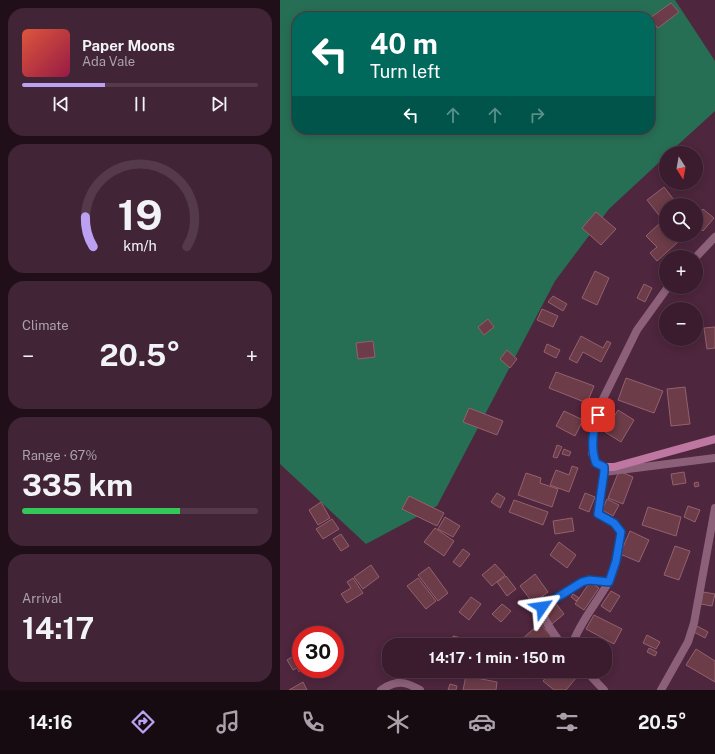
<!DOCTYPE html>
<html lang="en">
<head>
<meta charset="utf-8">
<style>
	:root { --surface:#3a1c2e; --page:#412536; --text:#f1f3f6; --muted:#aba1aa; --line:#543a4a; --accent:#bca0f2 }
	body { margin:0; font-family:"Public Sans",sans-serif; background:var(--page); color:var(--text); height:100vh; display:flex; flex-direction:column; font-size:15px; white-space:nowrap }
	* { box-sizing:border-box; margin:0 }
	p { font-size:13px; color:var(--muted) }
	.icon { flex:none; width:22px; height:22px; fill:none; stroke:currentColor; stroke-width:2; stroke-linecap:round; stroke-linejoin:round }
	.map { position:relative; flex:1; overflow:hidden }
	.drawer { display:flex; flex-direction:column; gap:8px; padding:8px; background:#200f19; width:280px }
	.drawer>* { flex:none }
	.guide { position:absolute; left:12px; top:12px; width:363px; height:122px; border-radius:16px; box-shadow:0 2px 10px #0003,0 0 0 1px var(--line); background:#00695c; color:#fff; overflow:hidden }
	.needle { width:26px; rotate:169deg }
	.controls { position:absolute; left:379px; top:146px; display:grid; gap:8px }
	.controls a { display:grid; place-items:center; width:44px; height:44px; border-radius:50%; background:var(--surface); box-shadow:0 2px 10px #0003,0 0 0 1px var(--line); font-size:20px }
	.speed { position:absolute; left:12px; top:626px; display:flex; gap:8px; font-size:20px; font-weight:700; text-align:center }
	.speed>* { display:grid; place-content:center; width:52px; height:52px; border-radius:50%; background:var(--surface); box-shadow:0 2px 10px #0003,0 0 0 1px var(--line); line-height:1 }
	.speed .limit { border:6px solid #d22; background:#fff; color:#111 }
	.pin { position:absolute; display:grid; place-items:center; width:34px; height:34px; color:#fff; margin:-17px; border-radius:8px; box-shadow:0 2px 6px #0006 }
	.me { position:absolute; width:44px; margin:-22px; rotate:58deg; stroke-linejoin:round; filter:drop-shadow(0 0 3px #0008) }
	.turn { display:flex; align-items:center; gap:14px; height:84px; padding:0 12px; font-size:18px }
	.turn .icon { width:52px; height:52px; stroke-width:2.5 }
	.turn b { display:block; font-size:28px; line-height:34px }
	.lanes { display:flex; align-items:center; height:38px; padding:0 12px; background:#0003; justify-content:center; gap:20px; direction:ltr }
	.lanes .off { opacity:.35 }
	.big { font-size:30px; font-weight:700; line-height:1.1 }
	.drawer .widget { flex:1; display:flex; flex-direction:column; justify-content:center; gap:6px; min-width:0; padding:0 14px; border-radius:16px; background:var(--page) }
	.drawer .dial { align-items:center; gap:0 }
	.dial svg { height:104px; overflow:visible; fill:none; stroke:var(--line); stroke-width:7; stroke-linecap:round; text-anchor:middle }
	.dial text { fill:var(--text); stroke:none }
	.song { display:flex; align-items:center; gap:12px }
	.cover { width:48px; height:48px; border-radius:6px; background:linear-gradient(135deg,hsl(10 70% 55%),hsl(340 70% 35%)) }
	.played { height:4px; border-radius:2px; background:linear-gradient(90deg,var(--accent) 35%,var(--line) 35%) }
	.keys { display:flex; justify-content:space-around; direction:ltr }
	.heat { display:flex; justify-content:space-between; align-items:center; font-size:22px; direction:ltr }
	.charge { height:6px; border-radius:3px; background:linear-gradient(90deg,#34c759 67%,var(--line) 0) }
	.trip { position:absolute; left:102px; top:638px; width:230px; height:40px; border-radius:16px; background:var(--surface); box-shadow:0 2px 10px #0003,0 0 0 1px var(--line); font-weight:700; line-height:40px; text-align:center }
	.tab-bar { display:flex; height:64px; justify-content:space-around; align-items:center; background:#170b12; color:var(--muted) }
	.tab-bar .icon { width:28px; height:28px }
	.tab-bar .selected { color:var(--accent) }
	.tab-bar b { font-size:18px; color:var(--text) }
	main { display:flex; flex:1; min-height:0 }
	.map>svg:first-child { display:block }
	.green { fill:#276f54; fill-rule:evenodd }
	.building { fill:#6c3c48; stroke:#94616d }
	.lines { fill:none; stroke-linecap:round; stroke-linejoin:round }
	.street { stroke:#8d607a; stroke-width:8 }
	.secondary { stroke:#be77a0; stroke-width:8 }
	.route-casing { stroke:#114b97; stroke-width:10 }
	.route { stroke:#1a73e8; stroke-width:7 }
</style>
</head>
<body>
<main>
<section class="drawer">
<div class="widget">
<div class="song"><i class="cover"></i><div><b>Paper Moons</b><p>Ada Vale</p></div></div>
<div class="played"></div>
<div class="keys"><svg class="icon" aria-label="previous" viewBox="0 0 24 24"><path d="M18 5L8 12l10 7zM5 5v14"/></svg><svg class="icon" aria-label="pause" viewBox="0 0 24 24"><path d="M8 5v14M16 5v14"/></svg><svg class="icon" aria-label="next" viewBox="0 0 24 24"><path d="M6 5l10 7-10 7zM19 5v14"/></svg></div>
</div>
<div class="widget dial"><svg viewBox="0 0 100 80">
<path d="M14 69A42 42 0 1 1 86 69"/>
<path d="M14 69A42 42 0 0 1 8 46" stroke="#bca0f2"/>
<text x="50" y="56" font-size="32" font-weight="700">19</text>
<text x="50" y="72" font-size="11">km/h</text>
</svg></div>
<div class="widget"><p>Climate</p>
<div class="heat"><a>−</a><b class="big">20.5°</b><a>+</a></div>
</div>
<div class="widget"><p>Range · 67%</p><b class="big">335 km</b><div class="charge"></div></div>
<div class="widget"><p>Arrival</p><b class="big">14:17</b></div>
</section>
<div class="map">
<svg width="435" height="690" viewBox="0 0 435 690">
	<rect width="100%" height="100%" fill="#4e263e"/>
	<!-- green -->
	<path class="green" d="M 0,0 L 395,0 L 435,61 L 435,111 L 389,153 L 386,153 L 386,156 L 329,209 L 275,281 L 157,506 L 86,544 L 0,464 ZM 17,17 L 370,17 L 370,129 L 17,129 Z"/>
	<!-- building -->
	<path class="building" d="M 391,3 L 399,12 L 378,28 L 370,18 Z
		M 384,187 L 398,205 L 386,205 L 386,215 L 382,219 L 367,200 Z
		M 423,209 L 434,218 L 423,231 L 416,225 L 416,218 Z
		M 316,212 L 336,229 L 321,245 L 302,228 Z
		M 380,223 L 386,229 L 386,235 L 391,235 L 398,242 L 377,261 L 370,253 L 377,247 L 366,236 Z
		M 315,271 L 329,278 L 317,305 L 302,298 Z
		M 364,284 L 372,288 L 365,302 L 357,298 Z
		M 273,296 L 287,304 L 283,311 L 268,302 Z
		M 262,309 L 278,316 L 273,327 L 257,320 Z
		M 208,319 L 214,327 L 204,335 L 198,327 Z
		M 435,327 L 435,348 L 427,349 L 424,328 Z
		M 301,336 L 323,348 L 327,341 L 331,343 L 321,362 L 303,352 L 297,363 L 289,359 Z
		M 93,341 L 95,357 L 78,359 L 76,343 Z
		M 267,344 L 280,350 L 276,358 L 264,352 Z
		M 227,350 L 237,359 L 230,368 L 220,359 Z
		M 276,372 L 314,386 L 307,403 L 269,388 Z
		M 346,378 L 383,391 L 374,413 L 338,400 Z
		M 405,387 L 410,424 L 391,426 L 387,389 Z
		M 189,408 L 223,421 L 217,435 L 183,422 Z
		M 338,410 L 354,420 L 341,442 L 325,432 Z
		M 284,411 L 303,420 L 295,436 L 276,426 Z
		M 277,445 L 282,447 L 277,458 L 273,457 Z
		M 284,449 L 291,452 L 289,456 L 282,454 Z
		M 292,466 L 298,468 L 289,492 L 270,485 L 276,470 L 289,475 Z
		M 339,471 L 353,477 L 343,504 L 328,498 Z
		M 404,472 L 406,483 L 393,485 L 391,474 Z
		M 246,473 L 261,478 L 260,483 L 278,489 L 272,507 L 238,495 Z
		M 418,482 L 419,486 L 415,487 L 414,483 Z
		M 217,493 L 225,498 L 220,508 L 211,502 Z
		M 305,493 L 315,497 L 309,512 L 299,508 Z
		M 129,496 L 164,513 L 157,526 L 122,509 Z
		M 327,499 L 339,505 L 333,516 L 322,510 Z
		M 234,500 L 268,512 L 263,525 L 229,512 Z
		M 41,502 L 50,518 L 38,525 L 29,510 Z
		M 408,506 L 420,510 L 415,522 L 404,517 Z
		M 368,507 L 401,517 L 396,536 L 362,525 Z
		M 165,517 L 180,526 L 173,537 L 158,529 Z
		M 292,518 L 294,531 L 275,534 L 273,521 Z
		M 52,519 L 59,529 L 43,539 L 36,529 Z
		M 155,528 L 174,541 L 164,556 L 144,542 Z
		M 350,531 L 369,540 L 359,562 L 340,554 Z
		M 61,534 L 69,546 L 61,551 L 53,539 Z
		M 279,542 L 296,555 L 287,568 L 270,555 Z
		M 395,546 L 410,551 L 399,580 L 384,575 Z
		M 183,549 L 190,554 L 180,567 L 173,562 Z
		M 215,564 L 225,575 L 212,586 L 202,575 Z
		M 91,565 L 99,577 L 83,589 L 74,577 Z
		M 149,567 L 168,593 L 158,601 L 138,575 Z
		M 255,574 L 268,592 L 253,603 L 240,586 Z
		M 226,576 L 236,589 L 227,596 L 217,582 Z
		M 73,578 L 83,593 L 67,603 L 61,594 L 71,588 L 67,582 Z
		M 138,578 L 156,601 L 146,609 L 127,586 Z
		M 310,582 L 319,588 L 304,610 L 295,604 Z
		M 331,591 L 340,596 L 330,612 L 321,606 Z
		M 423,592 L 435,594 L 432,606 L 421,604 Z
		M 293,594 L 299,598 L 296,601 L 291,597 Z
		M 191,597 L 201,604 L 189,620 L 179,612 Z
		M 274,601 L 284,614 L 272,624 L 262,611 Z
		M 222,604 L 231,611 L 221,622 L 212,614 Z
		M 314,615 L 342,629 L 334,644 L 306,629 Z
		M 260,623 L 271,636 L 261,645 L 243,645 L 240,641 Z
		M 417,626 L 428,632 L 425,638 L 414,632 Z
		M 367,635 L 380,642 L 376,649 L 363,643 Z
		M 173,636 L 186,639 L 184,645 L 171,645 Z
		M 272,638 L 278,645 L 264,645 Z
		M 156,639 L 168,641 L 168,645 L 155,645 Z
		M 369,648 L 377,652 L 375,656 L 367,652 Z
		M 416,649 L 435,661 L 435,682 L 406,665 Z
		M 20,652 L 21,669 L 23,669 L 19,672 L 17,668 L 13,670 L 7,660 Z
		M 131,671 L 149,671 L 146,677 Z
		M 235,671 L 247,671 L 250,673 L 245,679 Z
		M 271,671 L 288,671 L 296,678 L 286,690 L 274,690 L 263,681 Z
		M 186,676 L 217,682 L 216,690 L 183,690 Z
		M 23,682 L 27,690 L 9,690 Z
		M 170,684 L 177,686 L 176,690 L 168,690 Z"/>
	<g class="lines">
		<!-- street -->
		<path class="street" d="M 416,257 L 435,237
			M 324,472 L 435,458
			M 282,645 C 276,636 261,619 262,607 L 302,582 L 309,580 L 329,582
			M 292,645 C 300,622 316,604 328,583 C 337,568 339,548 341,532 L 334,523 L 318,514 L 324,472 L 324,467 L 316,463 L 312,453 L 314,426 L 321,403 L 357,330 L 388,287
			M 306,671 L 324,690
			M 101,690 C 116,680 125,681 140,690
			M 381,690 L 408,642 L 414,623 L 435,508"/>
		<!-- secondary -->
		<path class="secondary" d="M 324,467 L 334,467 L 435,439"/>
	</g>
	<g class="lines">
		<!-- route casing -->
		<g class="route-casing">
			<path id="route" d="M 262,607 L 302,582 L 309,580 L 329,582 L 336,561 L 341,532 L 334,523 L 318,514 L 324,472 L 324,467 L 316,463 C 310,447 313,430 318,415"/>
		</g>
		<!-- route -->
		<use href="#route" class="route"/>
	</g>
</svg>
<div class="controls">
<a><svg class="needle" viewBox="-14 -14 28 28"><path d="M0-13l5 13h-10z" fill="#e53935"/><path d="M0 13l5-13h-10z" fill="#aba1aa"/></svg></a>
<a><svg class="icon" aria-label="search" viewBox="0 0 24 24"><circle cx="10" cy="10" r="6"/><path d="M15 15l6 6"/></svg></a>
<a>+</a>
<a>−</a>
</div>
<div class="speed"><div class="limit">30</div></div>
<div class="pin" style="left:318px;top:415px;background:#d93025"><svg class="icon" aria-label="arrive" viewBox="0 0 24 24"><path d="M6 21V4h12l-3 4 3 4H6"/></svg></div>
<svg class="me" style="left:262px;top:607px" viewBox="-20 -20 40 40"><path d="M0-17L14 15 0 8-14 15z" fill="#1a73e8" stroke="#fff" stroke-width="4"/></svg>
<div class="trip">14:17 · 1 min · 150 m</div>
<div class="guide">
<div class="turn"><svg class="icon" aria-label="left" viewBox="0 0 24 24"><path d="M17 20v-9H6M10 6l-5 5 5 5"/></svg><div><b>40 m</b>Turn left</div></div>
<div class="lanes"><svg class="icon" aria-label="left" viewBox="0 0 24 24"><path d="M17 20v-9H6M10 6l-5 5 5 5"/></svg><svg class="icon off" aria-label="ahead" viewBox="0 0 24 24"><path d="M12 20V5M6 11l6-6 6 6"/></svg><svg class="icon off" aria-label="ahead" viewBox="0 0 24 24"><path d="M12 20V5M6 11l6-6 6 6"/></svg><svg class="icon off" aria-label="right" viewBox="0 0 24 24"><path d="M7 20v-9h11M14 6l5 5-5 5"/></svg></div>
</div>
</div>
</main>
<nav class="tab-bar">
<b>14:16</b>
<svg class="icon selected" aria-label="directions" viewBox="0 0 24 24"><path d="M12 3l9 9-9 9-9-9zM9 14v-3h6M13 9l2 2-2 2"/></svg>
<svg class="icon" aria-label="music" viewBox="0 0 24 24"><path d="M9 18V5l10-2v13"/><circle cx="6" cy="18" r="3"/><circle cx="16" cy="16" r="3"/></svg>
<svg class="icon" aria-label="phone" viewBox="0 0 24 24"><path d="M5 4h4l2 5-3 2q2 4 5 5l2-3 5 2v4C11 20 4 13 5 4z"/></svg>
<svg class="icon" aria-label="climate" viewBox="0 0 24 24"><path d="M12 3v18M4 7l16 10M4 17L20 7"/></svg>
<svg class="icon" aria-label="car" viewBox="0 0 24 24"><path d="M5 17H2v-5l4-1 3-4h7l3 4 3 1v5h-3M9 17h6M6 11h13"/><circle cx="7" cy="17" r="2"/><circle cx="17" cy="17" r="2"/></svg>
<svg class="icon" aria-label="filters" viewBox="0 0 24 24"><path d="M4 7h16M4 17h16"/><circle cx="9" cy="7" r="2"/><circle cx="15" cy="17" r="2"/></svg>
<b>20.5°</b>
</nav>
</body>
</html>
